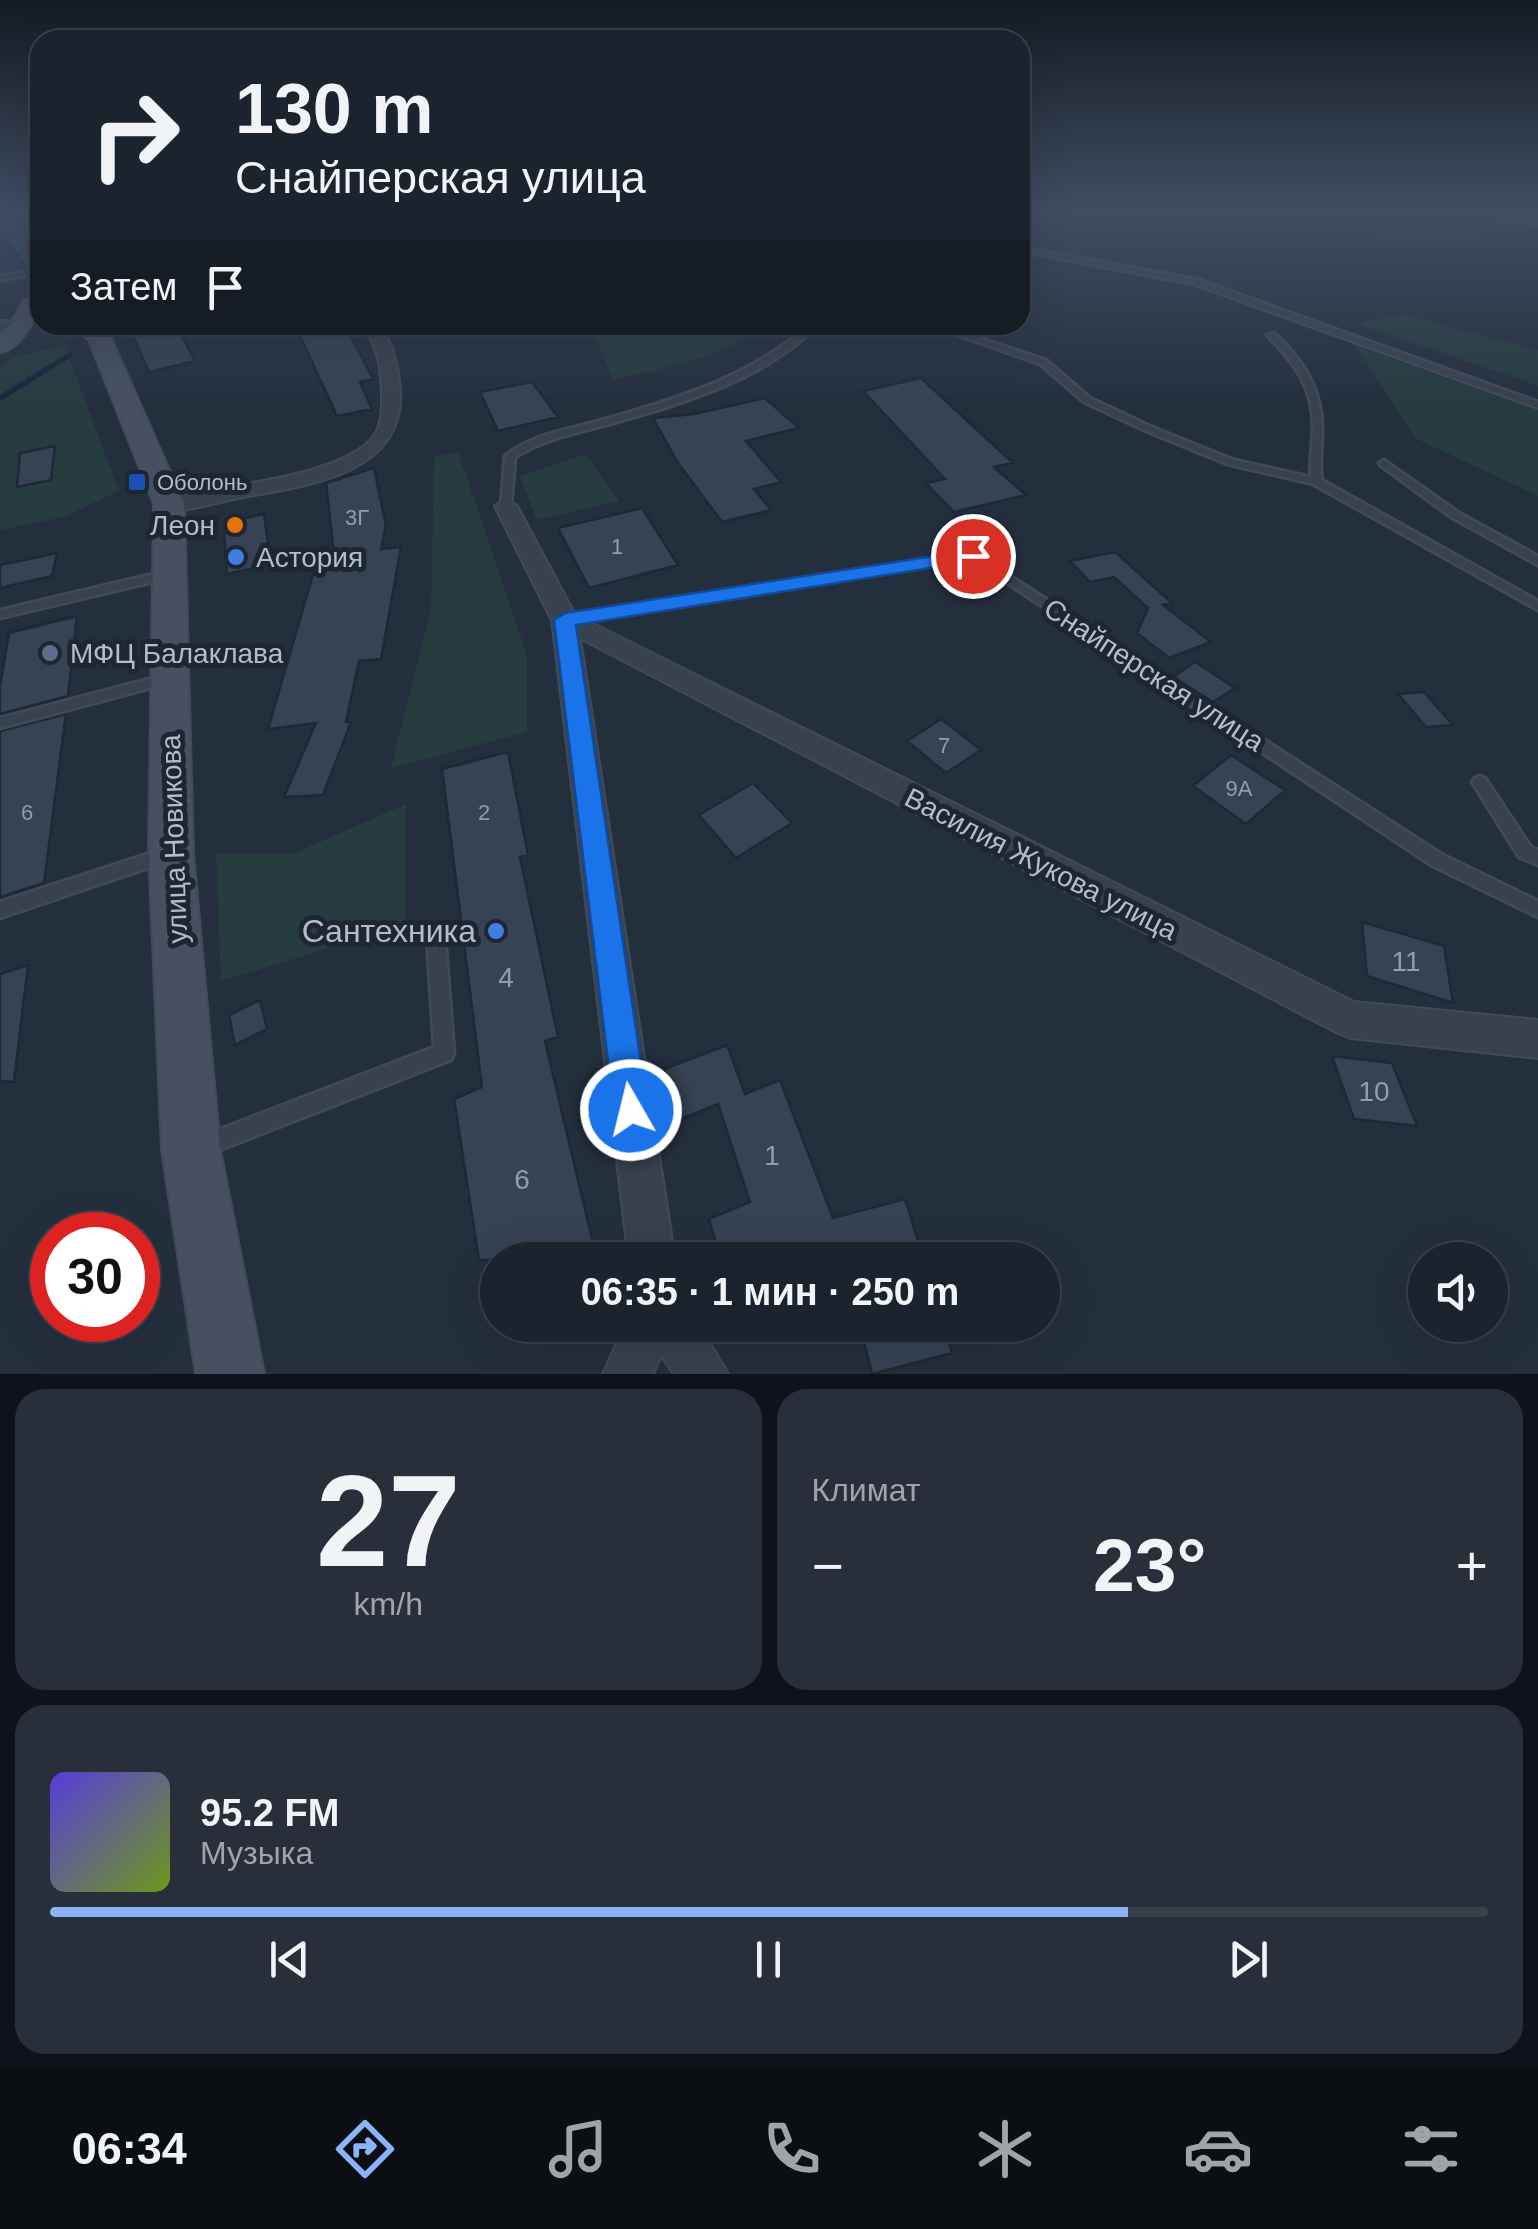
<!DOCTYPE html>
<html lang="ru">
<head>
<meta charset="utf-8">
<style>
	:root { --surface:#1b232e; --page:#282f3a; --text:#f1f3f6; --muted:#a0a4aa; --line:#39404a; --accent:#8ab4f8 }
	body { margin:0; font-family:Arial,sans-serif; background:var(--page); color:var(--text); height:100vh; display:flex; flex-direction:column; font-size:38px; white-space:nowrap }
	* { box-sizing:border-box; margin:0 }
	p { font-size:32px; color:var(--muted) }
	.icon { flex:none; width:55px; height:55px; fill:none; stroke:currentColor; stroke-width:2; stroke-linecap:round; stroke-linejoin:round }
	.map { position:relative; height:1374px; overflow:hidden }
	.drawer { display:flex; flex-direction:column; gap:15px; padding:15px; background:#0f1319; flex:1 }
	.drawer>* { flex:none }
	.guide { position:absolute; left:30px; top:30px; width:1000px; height:305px; border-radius:30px; box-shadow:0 10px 40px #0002,0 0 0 2px var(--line); background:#1b232e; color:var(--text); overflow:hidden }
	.fabs { position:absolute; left:1408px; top:1242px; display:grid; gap:20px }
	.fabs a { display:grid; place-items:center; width:100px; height:100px; border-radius:50%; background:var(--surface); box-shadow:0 10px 40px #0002,0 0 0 2px var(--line); font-size:50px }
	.speed { position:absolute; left:30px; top:1212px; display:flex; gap:20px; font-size:50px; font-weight:700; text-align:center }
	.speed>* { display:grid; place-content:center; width:130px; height:130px; border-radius:50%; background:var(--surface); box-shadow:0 10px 40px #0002,0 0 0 2px var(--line); line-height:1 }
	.speed .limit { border:15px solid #d22; background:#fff; color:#111 }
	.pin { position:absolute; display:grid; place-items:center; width:85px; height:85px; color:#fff; margin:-42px; border:5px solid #fff; border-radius:50%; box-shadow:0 2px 10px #0007 }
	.me { position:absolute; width:110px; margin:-55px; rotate:352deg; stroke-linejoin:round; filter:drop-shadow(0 0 8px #0008) }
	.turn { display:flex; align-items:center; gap:35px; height:210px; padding:0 40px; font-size:45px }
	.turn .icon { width:130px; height:130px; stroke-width:2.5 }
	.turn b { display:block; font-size:70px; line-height:85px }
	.then { display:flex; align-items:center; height:95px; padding:0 40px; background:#0003; gap:20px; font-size:38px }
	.big { font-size:75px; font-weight:700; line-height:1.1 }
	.drawer .card { flex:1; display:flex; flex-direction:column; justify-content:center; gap:15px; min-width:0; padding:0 35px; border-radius:30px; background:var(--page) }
	.drawer .dial { align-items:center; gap:0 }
	.dial b { font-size:130px; line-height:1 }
	.song { display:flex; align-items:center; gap:30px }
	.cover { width:120px; height:120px; border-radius:15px; background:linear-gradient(135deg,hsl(250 70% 55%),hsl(80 70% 35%)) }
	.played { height:10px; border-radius:5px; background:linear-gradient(90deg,var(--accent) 75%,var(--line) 75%) }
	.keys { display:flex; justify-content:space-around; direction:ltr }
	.heat { display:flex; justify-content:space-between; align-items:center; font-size:55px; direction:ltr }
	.drawer .tiles { flex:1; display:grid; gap:15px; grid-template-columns:1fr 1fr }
	.card:last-child { grid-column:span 2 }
	.trip { position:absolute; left:480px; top:1242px; width:580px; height:100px; border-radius:50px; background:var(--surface); box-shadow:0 10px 40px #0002,0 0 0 2px var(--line); font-weight:700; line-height:100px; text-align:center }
	.tab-bar { display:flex; height:160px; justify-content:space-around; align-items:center; background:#0b0e12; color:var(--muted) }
	.tab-bar .icon { width:70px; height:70px }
	.tab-bar .current { color:var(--accent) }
	.tab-bar b { font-size:45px; color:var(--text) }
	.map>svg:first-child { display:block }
	.green { fill:#263c3f }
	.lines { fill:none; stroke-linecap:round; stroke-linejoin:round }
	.stream { stroke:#17263c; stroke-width:5 }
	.building { fill:#364354; stroke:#1f2835; stroke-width:2.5 }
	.service-casing { stroke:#414a57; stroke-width:5 }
	.minor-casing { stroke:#414a57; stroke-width:4 }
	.secondary-casing { stroke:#414a57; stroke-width:4 }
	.service { fill:#38414e; fill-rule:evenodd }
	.minor { fill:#38414e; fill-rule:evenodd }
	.secondary { fill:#465061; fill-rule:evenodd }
	.route { fill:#1a73e8; stroke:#114b97; stroke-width:2.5 }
	.transit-dot { fill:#1a4fb4; stroke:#1d2633; stroke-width:4 }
	.food-dot { fill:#e8710a; stroke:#1d2633; stroke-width:4 }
	.shop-dot { fill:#3f7fe0; stroke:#1d2633; stroke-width:4 }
	.service-dot { fill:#5c6f8a; stroke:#1d2633; stroke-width:4 }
	.labels { text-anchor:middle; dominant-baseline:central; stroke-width:10; stroke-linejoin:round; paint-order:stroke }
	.far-poi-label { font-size:22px; fill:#b4bcc9; stroke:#1d2633; text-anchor:start }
	.number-label { font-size:22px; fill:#929caa }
	.poi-label { font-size:28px; fill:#b4bcc9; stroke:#1d2633; text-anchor:start }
	.street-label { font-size:28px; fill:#b4bcc9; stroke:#1d2633 }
	.near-number-label { font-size:28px; fill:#929caa }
	.near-poi-label { font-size:32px; fill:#b4bcc9; stroke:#1d2633; text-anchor:end }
</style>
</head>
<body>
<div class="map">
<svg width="1538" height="1374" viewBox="0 0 1538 1374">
	<rect width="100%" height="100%" fill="#242f3e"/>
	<!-- green -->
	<path class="green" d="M 1299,212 L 1424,212 L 1503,228 L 1447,243 L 1406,243 L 1294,215 Z
		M 1401,314 L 1538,350 L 1538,386 L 1358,324 Z
		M 590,325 L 767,325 C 716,359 673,367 613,379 Z
		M 65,346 L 119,491 L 64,517 L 0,530 L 0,368 L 14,357 Z
		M 1356,346 L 1538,411 L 1538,496 L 1415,438 Z
		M 458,452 L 527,655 L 527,732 L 391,768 L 431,609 L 434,457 Z
		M 586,454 L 619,501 L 537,520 L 520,476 Z
		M 406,804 L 406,925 L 221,981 L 216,853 L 295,853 Z"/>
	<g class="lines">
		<!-- stream -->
		<path class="stream" d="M 0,398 L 70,355"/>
	</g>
	<!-- building -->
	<path class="building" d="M 0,212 L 40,212 L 40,289 L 0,229 Z
		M 128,325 L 176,325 L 195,361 L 149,372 Z
		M 295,325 L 345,325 L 373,379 L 360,382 L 372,409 L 337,416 Z
		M 921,378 L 1013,463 L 994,467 L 1026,495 L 954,512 L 926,483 L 945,479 L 863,391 Z
		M 532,382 L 558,417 L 498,431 L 480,392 Z
		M 765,398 L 799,428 L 746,441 L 781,482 L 754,489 L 771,510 L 722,522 L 678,463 L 653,418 L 694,414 Z
		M 55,446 L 51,480 L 17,487 L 20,453 Z
		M 374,468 L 386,526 L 381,549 L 401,547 L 381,659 L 359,661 L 346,722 L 351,722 L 323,795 L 284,797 L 316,723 L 268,729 L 321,547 L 333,546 L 326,483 Z
		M 642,508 L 678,565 L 589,588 L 558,528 Z
		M 264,514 L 271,564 L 227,574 L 224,534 L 231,532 L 231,521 Z
		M 1115,552 L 1172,603 L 1163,605 L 1211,642 L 1169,658 L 1137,633 L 1148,608 L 1114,577 L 1090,582 L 1070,561 Z
		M 57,553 L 52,576 L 0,588 L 0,565 Z
		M 77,616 L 68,696 L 0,714 L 0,686 L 9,633 Z
		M 1195,662 L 1235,688 L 1213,702 L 1173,677 Z
		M 1424,692 L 1453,725 L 1426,727 L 1398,694 Z
		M 66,714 L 44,883 L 0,897 L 0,731 Z
		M 941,719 L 981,750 L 946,773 L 907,741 Z
		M 508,752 L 528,855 L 520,857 L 558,1037 L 545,1041 L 597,1260 L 479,1260 L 454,1099 L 482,1087 L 442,769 Z
		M 1231,755 L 1285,790 L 1246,824 L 1193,786 Z
		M 753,783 L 792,823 L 736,858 L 699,815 Z
		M 1362,922 L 1444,946 L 1453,1003 L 1367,976 Z
		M 28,965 L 14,1082 L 0,1081 L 0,974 Z
		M 260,1000 L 267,1029 L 235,1045 L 229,1015 Z
		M 727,1045 L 745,1094 L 780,1080 L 833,1218 L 905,1199 L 924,1260 L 721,1260 L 709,1219 L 750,1202 L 718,1104 L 679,1120 L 664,1069 Z
		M 1332,1056 L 1392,1063 L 1417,1126 L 1354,1119 Z
		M 860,1325 L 944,1325 L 952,1353 L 872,1374 Z"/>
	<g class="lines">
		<!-- service casing -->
		<g class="service-casing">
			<path id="service" d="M 1451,212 L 1465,212 L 1538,221 L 1538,225 Z
				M 1020,247 L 1199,280 L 1538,402 L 1538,408 L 1194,284 L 1020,251 Z
				M 21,272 L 24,276 L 0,280 L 0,276 Z
				M 809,325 L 818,325 C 763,381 683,403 610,424 C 576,433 545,439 515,457 L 511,506 L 506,509 L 501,506 L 505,456 C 533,433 572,429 606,419 C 679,398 751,376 809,325 Z
				M 929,325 L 941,325 L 1046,360 L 1090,398 L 1152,427 L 1234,460 L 1311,477 C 1309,461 1313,445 1313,428 C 1313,386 1295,364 1267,335 L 1274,333 C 1304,360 1323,391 1322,432 C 1322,449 1319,464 1322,480 L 1538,601 L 1538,610 L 1313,484 L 1227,464 L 1146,431 L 1084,402 L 1040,364 Z
				M 1384,460 L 1459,513 L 1538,556 L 1538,565 L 1451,517 L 1380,465 L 1379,463 Z
				M 973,552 L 1443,855 L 1538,901 L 1538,917 L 1431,865 L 971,559 L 565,624 L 559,620 L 565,616 Z
				M 170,570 L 176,574 L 174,577 L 0,618 L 0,610 Z
				M 168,674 L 175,679 L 173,682 L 0,728 L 0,718 Z
				M 1480,776 L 1485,778 L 1531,847 L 1538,850 L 1538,865 L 1519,857 L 1472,782 L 1475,778 Z
				M 166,848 L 172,850 L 174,855 L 172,860 L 0,918 L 0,902 Z
				M 436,929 L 442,931 L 445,937 L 454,1053 L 451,1060 L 204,1156 L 197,1152 L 193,1145 L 197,1138 L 434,1047 L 427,937 L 430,931 Z"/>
		</g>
		<!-- minor casing -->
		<g class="minor-casing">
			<path id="minor" d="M 0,321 L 20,322 L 28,327 L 20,332 L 0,331 Z
				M 363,325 L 379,325 C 394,345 398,366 400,391 C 405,476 303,486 238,498 C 216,502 183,514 161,509 L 158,504 L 161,499 C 212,487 343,478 374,436 C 383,423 382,406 382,391 C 381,366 377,345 363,325 Z
				M 506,499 L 517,506 L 575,615 L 1354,1002 L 1538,1020 L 1538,1058 L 1351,1038 L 1338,1033 L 580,638 L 675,1260 L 629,1260 L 552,620 L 495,506 Z
				M 625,1325 L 699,1325 L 728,1374 L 674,1374 L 661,1355 L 653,1374 L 603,1374 Z"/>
		</g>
		<!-- secondary casing -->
		<g class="secondary-casing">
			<path id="secondary" d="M 30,299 L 40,304 C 33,325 22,346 0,353 L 0,334 L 11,324 L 23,301 Z
				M 69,325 L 96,325 L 110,336 L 184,504 L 193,853 L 220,1150 L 264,1374 L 196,1374 L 162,1150 L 149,853 L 154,504 L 89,340 Z"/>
		</g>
		<!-- service -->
		<use href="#service" class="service"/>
		<!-- minor -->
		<use href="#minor" class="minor"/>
		<!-- secondary -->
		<use href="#secondary" class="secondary"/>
	</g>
	<!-- sky -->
	<linearGradient id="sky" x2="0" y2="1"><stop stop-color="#141a22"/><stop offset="0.52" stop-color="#3f4d63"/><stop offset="1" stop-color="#3f4d63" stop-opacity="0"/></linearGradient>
	<rect width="1538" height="404" fill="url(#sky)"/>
	<!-- route -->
	<path class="route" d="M 973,550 L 980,551 L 980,560 L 576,625 L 648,1110 L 643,1122 L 631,1126 L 619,1122 L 614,1110 L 554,620 L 565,613 Z"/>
	<!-- markers -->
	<rect class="transit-dot" x="127" y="472" width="20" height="20" rx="5"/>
	<circle class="food-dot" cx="235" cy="525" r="10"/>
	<g class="shop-dot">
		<circle cx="236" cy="557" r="10"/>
		<circle cx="496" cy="931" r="10"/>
	</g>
	<circle class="service-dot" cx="50" cy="653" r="10"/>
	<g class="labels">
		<!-- far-poi labels -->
		<g class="far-poi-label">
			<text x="157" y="482">Оболонь</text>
		</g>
		<!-- number labels -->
		<g class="number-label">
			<text x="357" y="517">3Г</text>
			<text x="617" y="546">1</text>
			<text x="944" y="745">7</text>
			<text x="1239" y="788">9А</text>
			<text x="27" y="812">6</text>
			<text x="484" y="812">2</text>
		</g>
		<!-- poi labels -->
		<g class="poi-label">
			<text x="215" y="525" text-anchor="end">Леон</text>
			<text x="256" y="557">Астория</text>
			<text x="70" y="653">МФЦ Балаклава</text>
		</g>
		<!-- street labels -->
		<g class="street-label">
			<text transform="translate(1154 675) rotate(33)">Снайперская улица</text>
			<text transform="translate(174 839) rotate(-92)">улица Новикова</text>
			<text transform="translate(1041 864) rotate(27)">Василия Жукова улица</text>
		</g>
		<!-- near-number labels -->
		<g class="near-number-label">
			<text x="1406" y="961">11</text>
			<text x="506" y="977">4</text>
			<text x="1374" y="1091">10</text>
			<text x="772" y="1155">1</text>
			<text x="522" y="1179">6</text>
		</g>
		<!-- near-poi labels -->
		<g class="near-poi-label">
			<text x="476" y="931">Сантехника</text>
		</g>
	</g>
</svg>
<div class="fabs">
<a><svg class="icon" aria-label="sound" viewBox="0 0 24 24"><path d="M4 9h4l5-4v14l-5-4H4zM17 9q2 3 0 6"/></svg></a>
</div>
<div class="speed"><div class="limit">30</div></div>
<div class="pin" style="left:973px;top:556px;background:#d93025"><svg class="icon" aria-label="arrive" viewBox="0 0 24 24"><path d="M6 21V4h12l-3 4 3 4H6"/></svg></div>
<svg class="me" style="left:631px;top:1110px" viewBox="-20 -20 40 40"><circle r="17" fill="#1a73e8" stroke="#fff" stroke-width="3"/><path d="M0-11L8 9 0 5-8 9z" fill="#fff"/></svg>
<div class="trip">06:35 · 1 мин · 250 m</div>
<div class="guide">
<div class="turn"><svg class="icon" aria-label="right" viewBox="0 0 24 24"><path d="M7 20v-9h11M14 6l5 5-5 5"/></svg><div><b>130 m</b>Снайперская улица</div></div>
<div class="then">Затем<svg class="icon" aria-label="arrive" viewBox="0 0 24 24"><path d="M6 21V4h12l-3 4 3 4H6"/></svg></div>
</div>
</div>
<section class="drawer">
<div class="tiles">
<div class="card dial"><b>27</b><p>km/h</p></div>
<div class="card"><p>Климат</p>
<div class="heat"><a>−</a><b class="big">23°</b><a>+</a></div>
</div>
<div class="card">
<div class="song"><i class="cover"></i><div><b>95.2 FM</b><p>Музыка</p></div></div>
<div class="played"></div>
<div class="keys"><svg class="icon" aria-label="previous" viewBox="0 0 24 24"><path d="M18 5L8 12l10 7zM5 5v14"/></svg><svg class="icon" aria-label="pause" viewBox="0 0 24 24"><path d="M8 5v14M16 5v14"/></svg><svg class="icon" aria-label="next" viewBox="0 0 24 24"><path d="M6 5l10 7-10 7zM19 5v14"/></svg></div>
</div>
</div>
</section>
<nav class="tab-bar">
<b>06:34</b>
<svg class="icon current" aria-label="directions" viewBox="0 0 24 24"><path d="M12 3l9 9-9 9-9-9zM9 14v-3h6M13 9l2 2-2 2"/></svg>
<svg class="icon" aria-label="music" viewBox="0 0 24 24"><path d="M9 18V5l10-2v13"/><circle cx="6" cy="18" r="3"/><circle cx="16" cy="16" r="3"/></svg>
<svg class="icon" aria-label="phone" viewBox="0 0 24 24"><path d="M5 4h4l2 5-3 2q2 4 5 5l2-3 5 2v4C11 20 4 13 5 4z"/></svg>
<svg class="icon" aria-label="climate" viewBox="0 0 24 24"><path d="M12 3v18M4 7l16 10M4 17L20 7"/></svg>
<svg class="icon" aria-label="car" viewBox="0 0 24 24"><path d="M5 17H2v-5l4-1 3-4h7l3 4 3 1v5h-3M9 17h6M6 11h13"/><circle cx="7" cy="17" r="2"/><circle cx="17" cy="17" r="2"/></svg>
<svg class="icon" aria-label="filters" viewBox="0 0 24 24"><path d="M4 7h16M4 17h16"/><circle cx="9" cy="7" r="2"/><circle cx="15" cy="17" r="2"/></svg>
</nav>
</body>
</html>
